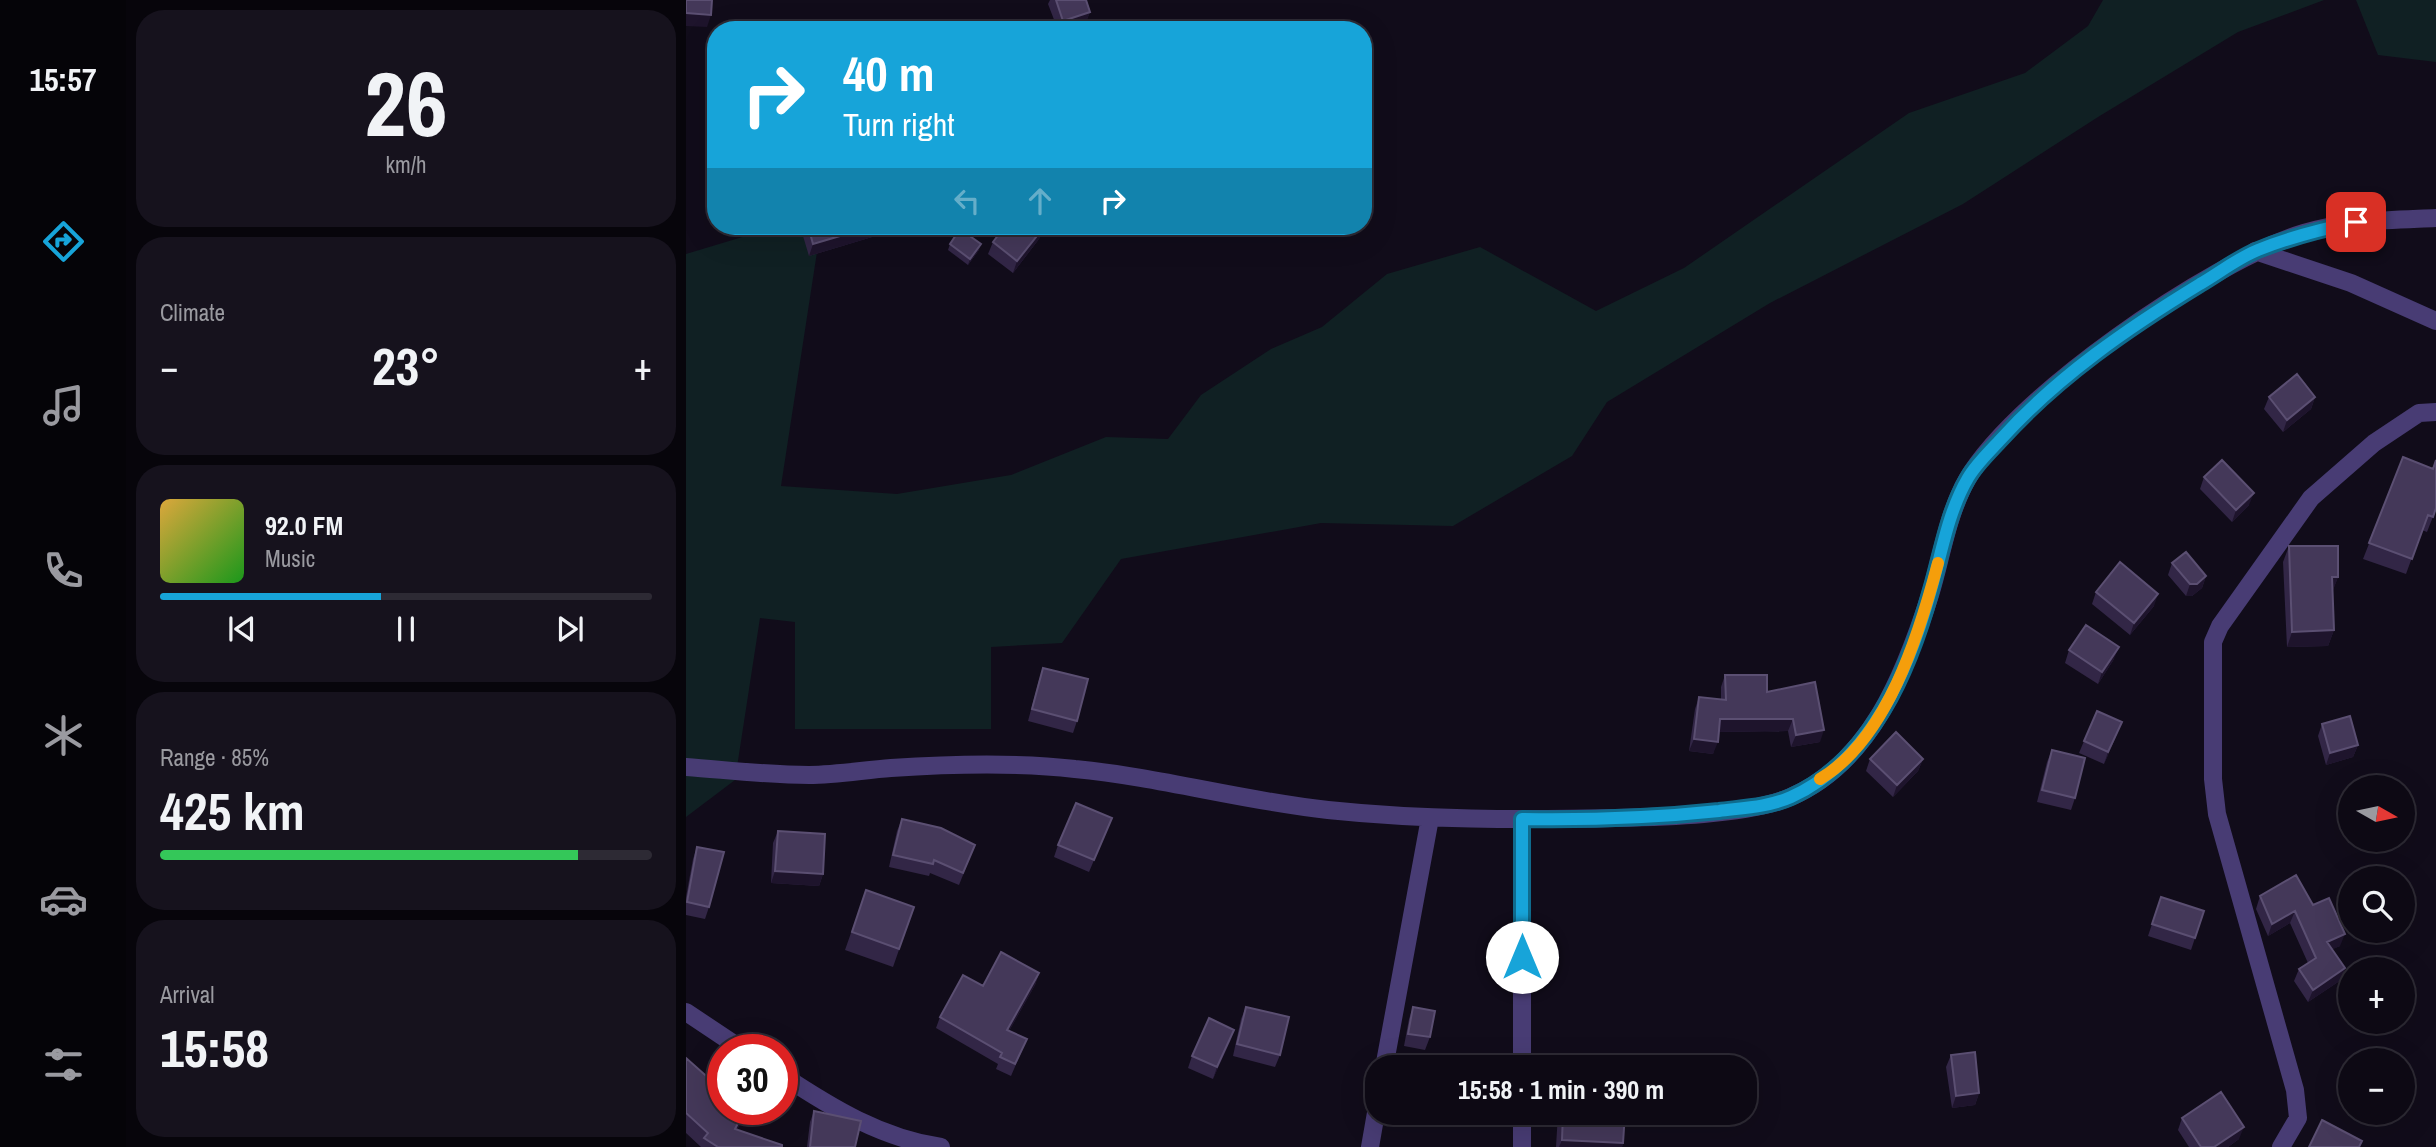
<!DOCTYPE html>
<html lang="en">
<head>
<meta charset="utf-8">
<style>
	:root { --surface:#0d0914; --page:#16121d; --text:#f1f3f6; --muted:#9a9aa0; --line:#2d2a34; --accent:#17a4d9 }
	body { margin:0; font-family:"Archivo Narrow",sans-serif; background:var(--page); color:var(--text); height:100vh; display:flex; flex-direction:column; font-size:26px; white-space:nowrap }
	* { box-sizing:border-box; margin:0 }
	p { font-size:23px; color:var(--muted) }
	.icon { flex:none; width:38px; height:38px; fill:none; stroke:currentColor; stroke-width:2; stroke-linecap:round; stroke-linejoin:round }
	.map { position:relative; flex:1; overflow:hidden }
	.details { display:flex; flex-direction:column; gap:10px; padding:10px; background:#07050b; width:560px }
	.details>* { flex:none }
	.guide { position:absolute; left:21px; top:21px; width:665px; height:214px; border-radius:28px; box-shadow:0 7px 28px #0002,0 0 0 2px var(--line); background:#17a4d9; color:#fff; overflow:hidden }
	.needle { width:46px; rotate:99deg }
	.tools { position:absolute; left:1652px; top:775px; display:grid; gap:14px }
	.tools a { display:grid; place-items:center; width:77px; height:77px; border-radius:50%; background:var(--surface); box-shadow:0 7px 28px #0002,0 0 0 2px var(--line); font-size:35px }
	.speed { position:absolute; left:21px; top:1034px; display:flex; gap:14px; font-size:35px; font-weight:700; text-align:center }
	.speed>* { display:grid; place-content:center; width:91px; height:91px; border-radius:50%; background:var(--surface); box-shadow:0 7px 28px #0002,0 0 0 2px var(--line); line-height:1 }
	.speed .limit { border:10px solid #d22; background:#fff; color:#111 }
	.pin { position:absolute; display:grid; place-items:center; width:60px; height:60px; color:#fff; margin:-30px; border-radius:14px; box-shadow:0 4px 10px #0006 }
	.me { position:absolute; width:77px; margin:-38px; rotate:0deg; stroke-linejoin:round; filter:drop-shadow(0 0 5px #0008) }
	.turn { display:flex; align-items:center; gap:24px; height:147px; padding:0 21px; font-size:32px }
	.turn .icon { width:91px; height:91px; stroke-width:2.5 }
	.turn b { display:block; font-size:49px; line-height:60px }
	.lanes { display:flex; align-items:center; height:66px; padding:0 21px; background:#0003; justify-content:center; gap:35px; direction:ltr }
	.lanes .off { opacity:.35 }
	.big { font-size:52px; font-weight:700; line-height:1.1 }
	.details .tile { flex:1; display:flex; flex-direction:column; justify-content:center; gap:10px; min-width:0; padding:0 24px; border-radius:28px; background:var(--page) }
	.details .dial { align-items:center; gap:0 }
	.dial b { font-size:91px; line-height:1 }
	.song { display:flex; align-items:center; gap:21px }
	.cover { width:84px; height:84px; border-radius:10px; background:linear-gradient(135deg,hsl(40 70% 55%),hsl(120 70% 35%)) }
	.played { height:7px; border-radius:4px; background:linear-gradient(90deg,var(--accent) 45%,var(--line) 45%) }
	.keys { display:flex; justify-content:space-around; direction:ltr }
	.heat { display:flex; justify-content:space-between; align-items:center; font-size:38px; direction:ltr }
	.charge { height:10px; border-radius:5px; background:linear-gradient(90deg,#34c759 85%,var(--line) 0) }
	.trip { position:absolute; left:679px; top:1055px; width:392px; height:70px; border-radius:28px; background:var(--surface); box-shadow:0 7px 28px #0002,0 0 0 2px var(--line); font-weight:700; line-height:70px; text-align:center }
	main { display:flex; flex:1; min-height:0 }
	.tabs { display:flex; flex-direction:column; width:126px; justify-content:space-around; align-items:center; background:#050408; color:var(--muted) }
	.tabs .icon { width:49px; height:49px }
	.tabs .selected { color:var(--accent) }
	.tabs b { font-size:32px; color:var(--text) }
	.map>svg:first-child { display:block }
	.green { fill:#102023 }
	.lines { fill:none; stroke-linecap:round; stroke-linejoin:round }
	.minor { stroke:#483c74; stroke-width:18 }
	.wall { fill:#322646 }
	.shaded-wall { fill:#1e142c }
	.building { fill:#443859; stroke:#5b4f72; stroke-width:2 }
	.route-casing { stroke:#0f6b8d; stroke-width:18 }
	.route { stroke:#17a4d9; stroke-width:12 }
	.slow { stroke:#f59e0b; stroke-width:12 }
</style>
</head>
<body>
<main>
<nav class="tabs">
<b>15:57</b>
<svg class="icon selected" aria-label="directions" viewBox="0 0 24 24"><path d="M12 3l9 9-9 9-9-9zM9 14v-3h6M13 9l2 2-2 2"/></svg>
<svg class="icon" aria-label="music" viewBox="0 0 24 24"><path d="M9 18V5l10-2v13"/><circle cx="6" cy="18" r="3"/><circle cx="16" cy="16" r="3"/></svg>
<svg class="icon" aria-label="phone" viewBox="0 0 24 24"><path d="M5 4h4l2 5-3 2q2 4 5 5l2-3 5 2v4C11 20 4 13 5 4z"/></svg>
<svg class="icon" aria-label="climate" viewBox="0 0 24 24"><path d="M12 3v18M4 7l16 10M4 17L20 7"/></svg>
<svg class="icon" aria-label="car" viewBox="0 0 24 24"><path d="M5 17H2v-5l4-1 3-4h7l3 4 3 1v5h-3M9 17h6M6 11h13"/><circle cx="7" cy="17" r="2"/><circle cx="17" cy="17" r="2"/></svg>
<svg class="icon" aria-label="filters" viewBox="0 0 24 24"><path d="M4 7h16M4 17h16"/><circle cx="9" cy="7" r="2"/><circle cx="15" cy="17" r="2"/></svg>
</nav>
<section class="details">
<div class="tile dial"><b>26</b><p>km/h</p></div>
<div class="tile"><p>Climate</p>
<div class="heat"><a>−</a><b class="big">23°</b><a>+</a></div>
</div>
<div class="tile">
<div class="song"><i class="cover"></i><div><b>92.0 FM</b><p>Music</p></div></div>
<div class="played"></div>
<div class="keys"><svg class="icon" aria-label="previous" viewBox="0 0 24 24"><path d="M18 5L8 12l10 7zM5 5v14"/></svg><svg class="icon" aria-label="pause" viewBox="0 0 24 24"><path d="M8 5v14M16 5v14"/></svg><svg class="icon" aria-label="next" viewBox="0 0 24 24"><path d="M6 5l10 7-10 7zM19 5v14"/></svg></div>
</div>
<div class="tile"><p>Range · 85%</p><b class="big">425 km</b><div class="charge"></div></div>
<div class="tile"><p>Arrival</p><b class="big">15:58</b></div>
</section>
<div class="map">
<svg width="1750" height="1147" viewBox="0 0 1750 1147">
	<rect width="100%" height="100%" fill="#110c1a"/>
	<!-- green -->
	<path class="green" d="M 1417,0 L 1638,0 L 1552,32 L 1412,117 L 1277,204 L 1084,303 L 921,402 L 886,456 L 767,526 L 635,523 L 435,559 L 376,643 L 305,647 L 305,729 L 109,729 L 109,622 L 74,618 L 49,780 L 0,817 L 0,254 L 93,226 L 135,226 L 95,486 L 211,494 L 325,475 L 420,437 L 482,439 L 515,395 L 585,349 L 636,327 L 701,274 L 794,247 L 910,311 L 998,268 L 1223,113 L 1339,73 L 1402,26 Z
		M 1670,0 L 1750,0 L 1750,62 L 1692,55 Z"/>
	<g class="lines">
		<!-- minor -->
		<path class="minor" d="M 1569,251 L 1665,283 L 1750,321
			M 0,767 C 41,770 82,775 123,775 C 150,775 178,770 205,768 C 265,764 329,762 389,769 C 474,777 557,801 642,810 C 737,820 834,820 929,818 C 976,817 1060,815 1102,798 C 1184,765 1219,673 1244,595 C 1255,559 1260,522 1277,487 C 1319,402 1527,260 1618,233 C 1661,220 1706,220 1750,218
			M 0,1012 L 57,1050
			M 698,1068 L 744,818
			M 836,1068 L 836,819
			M 96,1075 C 146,1108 195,1138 255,1147
			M 684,1147 L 691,1107
			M 836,1147 L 836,1113
			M 1595,1147 L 1612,1118 L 1609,1090 L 1531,814 L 1527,779 L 1527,642 L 1534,626 L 1625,498 L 1688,443 L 1733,413 L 1750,412"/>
	</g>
	<!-- wall -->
	<path class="wall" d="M 364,0 L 400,0 L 404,12 L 399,24 L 383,30 L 372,30 L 362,4 Z
		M 114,226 L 199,226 L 196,234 L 123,256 Z
		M 358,227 L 353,239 L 327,273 L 302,254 L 307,242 Z
		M 264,244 L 293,250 L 282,265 L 262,250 Z
		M 1583,397 L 1629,397 L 1625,409 L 1597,432 L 1578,409 Z
		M 1717,457 L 1750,509 L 1741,532 L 1736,530 L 1720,574 L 1677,559 Z
		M 1518,477 L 1563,505 L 1546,522 L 1514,489 Z
		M 1603,546 L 1652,577 L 1646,592 L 1648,630 L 1642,646 L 1601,647 L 1597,562 Z
		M 1486,563 L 1520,576 L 1516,588 L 1506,596 L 1500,596 L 1482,575 Z
		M 1410,592 L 1468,606 L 1444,635 L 1406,604 Z
		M 1383,650 L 1428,659 L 1412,684 L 1379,663 Z
		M 357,668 L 391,721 L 387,733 L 342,721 L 353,680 Z
		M 1039,675 L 1081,692 L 1134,742 L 1105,747 L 1102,731 L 1033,732 L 1027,754 L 1003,751 L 1009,709 L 1013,697 L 1035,700 L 1035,687 Z
		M 1636,724 L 1672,745 L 1667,757 L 1640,765 L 1632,736 Z
		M 1431,734 L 1418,764 L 1393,753 L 1398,741 Z
		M 1366,750 L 1389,798 L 1385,810 L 1351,802 L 1361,762 Z
		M 1184,759 L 1237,759 L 1232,771 L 1207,797 L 1180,771 Z
		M 426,818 L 403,872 L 368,857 L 372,845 Z
		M 216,819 L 289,845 L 273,885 L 244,873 L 243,876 L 203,867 L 211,831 Z
		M 92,831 L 137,874 L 133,886 L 85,883 L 87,843 Z
		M 11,847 L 23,907 L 19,919 L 0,915 L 0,897 L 7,859 Z
		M 180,890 L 228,907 L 207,967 L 159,950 Z
		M 1574,896 L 1627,905 L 1654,946 L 1646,949 L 1659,968 L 1655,980 L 1622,1002 L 1608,981 L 1613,969 L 1622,963 L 1604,923 L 1582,936 L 1570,909 Z
		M 1475,897 L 1518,911 L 1505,950 L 1462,936 Z
		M 353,973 L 349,985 L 323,1031 L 341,1039 L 325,1076 L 310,1069 L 312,1064 L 250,1028 L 254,1017 L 297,986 Z
		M 560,1007 L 594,1055 L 589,1067 L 547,1056 L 555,1019 Z
		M 727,1007 L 744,1037 L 739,1050 L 718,1046 L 723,1019 Z
		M 548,1030 L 527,1079 L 502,1068 L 506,1056 Z
		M 1265,1055 L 1293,1093 L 1289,1105 L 1266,1108 L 1260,1067 Z
		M 0,1058 L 37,1110 L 61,1110 L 51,1130 L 96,1147 L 15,1147 L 0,1133 Z
		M 128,1111 L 169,1147 L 121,1147 L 124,1122 Z
		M 872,1113 L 939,1113 L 937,1143 L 936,1147 L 870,1147 Z
		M 1496,1118 L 1553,1139 L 1542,1147 L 1503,1147 L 1492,1130 Z"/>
	<!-- shaded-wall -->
	<path class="shaded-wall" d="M 404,12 L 399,24 L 383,30 L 374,30 L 377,21 Z
		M 0,13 L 25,15 L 21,27 L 0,26 Z
		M 188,226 L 199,226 L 196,234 L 123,256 L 127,244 Z
		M 358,227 L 353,239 L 327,273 L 331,261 Z
		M 295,244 L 293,250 L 282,265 L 284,259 Z
		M 1629,397 L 1625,409 L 1597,432 L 1601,420 Z
		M 1568,493 L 1563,505 L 1546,522 L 1550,510 Z
		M 1520,576 L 1516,588 L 1506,596 L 1500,596 L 1504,584 Z
		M 1646,577 L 1652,577 L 1646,593 Z
		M 1472,594 L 1468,606 L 1444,635 L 1448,623 Z
		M 1648,630 L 1642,646 L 1601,647 L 1606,632 Z
		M 1433,647 L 1428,659 L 1412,684 L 1416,672 Z
		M 1034,719 L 1107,719 L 1102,731 L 1030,732 Z
		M 1436,722 L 1431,734 L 1418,764 L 1422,752 Z
		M 1138,730 L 1134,742 L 1105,747 L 1110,735 Z
		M 1008,739 L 1032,742 L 1027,754 L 1003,751 Z
		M 1672,745 L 1667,757 L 1640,765 L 1644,753 Z
		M 1237,759 L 1232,771 L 1207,797 L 1211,785 Z
		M 89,871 L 137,874 L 133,886 L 85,883 Z
		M 1609,911 L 1604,923 L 1582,936 L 1586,924 Z
		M 1659,934 L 1654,946 L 1637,954 L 1641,942 Z
		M 1659,968 L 1655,980 L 1622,1002 L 1627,990 Z
		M 353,973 L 349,985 L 317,1042 L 321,1030 Z
		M 548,1030 L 544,1042 L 527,1079 L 531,1067 Z
		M 1293,1093 L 1289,1105 L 1266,1108 L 1270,1096 Z
		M 59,1110 L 61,1110 L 44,1144 L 49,1129 Z
		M 1558,1127 L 1553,1139 L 1542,1147 L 1528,1147 Z
		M 876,1140 L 937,1143 L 936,1147 L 873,1147 Z"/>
	<!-- building -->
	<path class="building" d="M 0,0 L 26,0 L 25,15 L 0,13 Z
		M 370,0 L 400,0 L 404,12 L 377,21 Z
		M 585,27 L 585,30 L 572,30 Z
		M 122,226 L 188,226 L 127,244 Z
		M 319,226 L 357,226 L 358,227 L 331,261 L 307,242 Z
		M 274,229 L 295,244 L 284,259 L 264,244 Z
		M 1611,374 L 1629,397 L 1601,420 L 1583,397 Z
		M 1717,457 L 1747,469 L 1750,460 L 1750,508 L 1747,517 L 1742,515 L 1726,559 L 1683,543 Z
		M 1536,460 L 1568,493 L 1550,510 L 1518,477 Z
		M 1603,546 L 1652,546 L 1652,577 L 1646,577 L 1648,630 L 1606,632 Z
		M 1500,552 L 1520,576 L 1511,584 L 1504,584 L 1486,563 Z
		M 1434,562 L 1472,594 L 1448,623 L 1410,592 Z
		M 1400,625 L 1433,647 L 1416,672 L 1383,650 Z
		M 357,668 L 402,679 L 391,721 L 346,709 Z
		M 1039,675 L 1081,675 L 1081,692 L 1129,682 L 1138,730 L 1110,735 L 1107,719 L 1034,719 L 1032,742 L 1008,739 L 1013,697 L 1040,700 Z
		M 1411,711 L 1436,722 L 1422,752 L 1398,741 Z
		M 1664,716 L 1672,745 L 1644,753 L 1636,724 Z
		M 1210,732 L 1237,759 L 1211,785 L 1184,759 Z
		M 1366,750 L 1399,758 L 1389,798 L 1356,790 Z
		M 390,803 L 426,818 L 408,860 L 372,845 Z
		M 216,819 L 255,828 L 289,845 L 277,873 L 248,860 L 247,864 L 207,855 Z
		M 92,831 L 139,834 L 137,874 L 89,871 Z
		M 11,847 L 38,852 L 23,907 L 1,902 Z
		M 1610,875 L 1627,905 L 1643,898 L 1659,934 L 1641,942 L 1659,968 L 1627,990 L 1613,969 L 1630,958 L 1609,911 L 1586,924 L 1574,896 Z
		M 180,890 L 228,907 L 213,949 L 166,932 Z
		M 1475,897 L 1518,911 L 1509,938 L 1466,924 Z
		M 315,952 L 353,973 L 321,1030 L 341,1039 L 329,1064 L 314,1057 L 316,1053 L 254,1017 L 277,975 L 297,986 Z
		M 560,1007 L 603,1017 L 594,1055 L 551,1044 Z
		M 727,1007 L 749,1011 L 744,1037 L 722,1034 Z
		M 523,1018 L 548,1030 L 531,1067 L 506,1056 Z
		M 1289,1052 L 1293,1093 L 1270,1096 L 1265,1055 Z
		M 0,1058 L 37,1091 L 37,1110 L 59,1110 L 49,1129 L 96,1145 L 96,1147 L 32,1147 L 18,1138 L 22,1133 L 0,1113 Z
		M 1535,1092 L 1558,1127 L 1528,1147 L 1515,1147 L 1496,1118 Z
		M 128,1111 L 175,1121 L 169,1147 L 124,1147 Z
		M 877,1113 L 939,1113 L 937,1143 L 876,1140 Z
		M 1636,1120 L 1676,1141 L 1673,1147 L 1623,1147 Z"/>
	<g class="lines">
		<!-- route casing -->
		<g class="route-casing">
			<path id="route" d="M 836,957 L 836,819 C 902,820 967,818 1033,811 C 1056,808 1083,807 1105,797 C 1185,761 1223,670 1245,590 C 1256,552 1262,512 1282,478 C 1290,464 1304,451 1315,439 C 1372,376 1442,328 1514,284 C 1533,273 1552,258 1572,250 C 1604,237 1636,229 1670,222"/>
		</g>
		<!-- route -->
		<use href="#route" class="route"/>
		<!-- slow -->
		<path class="slow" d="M 1134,779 C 1201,739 1233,635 1252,563"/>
	</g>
</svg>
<div class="tools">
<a><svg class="needle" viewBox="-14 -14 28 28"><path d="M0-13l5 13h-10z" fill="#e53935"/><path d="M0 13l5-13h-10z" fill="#9a9aa0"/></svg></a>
<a><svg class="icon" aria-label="search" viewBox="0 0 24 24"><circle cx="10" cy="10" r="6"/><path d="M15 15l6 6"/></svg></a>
<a>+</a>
<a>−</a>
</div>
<div class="speed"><div class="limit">30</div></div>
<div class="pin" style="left:1670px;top:222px;background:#d93025"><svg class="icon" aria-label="arrive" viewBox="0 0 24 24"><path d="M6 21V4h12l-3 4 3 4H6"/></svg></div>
<svg class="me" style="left:836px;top:957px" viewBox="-20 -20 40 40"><circle r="19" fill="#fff"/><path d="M0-13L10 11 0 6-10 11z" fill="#17a4d9"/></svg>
<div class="trip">15:58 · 1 min · 390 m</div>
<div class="guide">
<div class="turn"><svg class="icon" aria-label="right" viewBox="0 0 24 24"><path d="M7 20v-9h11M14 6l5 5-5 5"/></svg><div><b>40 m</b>Turn right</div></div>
<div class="lanes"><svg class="icon off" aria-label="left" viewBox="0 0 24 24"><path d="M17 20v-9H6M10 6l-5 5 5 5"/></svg><svg class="icon off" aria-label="ahead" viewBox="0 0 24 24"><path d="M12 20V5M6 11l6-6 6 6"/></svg><svg class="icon" aria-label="right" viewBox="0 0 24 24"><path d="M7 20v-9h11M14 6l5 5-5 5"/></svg></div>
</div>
</div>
</main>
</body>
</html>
